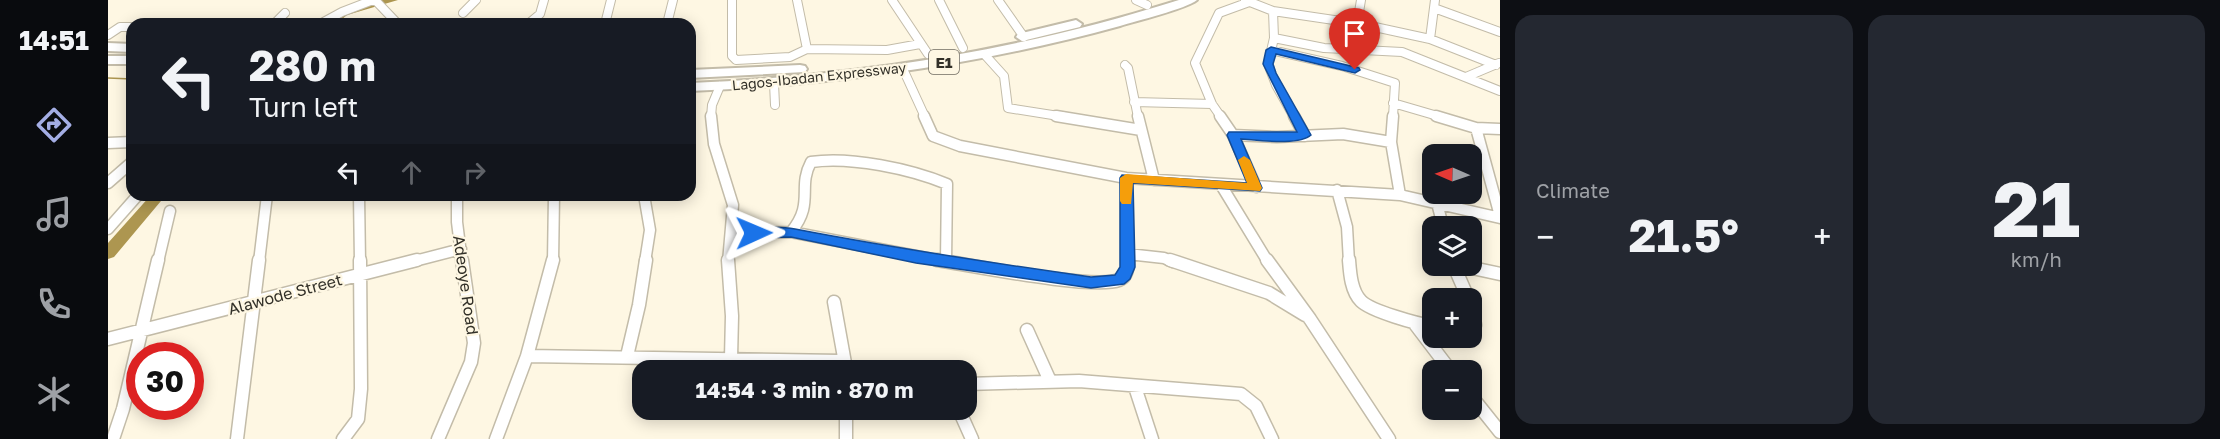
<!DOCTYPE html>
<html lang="en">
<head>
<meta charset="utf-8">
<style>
	:root { --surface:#171b24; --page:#242831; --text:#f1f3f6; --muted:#9ea1a6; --accent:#a4aee4 }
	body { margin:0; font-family:"Golos Text",sans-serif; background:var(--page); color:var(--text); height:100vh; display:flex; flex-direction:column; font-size:22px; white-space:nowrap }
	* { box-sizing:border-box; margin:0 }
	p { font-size:20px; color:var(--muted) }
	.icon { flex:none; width:33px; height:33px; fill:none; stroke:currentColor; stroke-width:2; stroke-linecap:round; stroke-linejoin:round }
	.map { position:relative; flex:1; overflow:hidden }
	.panel { display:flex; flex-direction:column; gap:15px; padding:15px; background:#0d0f14; width:720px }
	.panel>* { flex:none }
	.top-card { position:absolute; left:18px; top:18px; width:570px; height:183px; border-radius:18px; box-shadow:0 3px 15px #0003; background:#171b24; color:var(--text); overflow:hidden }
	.needle { width:39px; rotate:272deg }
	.controls { position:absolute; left:1314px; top:144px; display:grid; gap:12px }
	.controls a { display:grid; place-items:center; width:60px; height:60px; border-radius:12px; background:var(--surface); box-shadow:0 3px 15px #0003; font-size:30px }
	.speed { position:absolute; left:18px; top:342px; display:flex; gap:12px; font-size:30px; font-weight:700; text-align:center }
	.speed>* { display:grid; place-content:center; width:78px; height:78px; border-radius:50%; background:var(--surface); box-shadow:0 3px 15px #0003; line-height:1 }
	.speed .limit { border:9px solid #d22; background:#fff; color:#111 }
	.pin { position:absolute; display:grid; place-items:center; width:51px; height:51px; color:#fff; margin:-62px -26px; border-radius:50% 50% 50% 0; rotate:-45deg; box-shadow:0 0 6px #0007 }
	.pin .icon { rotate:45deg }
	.me { position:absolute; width:66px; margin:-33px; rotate:89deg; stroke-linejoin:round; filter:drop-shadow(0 0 4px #0008) }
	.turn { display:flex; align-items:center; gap:21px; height:126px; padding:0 24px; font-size:27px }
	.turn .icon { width:78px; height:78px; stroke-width:2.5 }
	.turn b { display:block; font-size:42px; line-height:51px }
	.lanes { display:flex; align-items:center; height:57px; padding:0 24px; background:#0003; justify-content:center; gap:30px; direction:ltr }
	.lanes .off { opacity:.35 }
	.big { font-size:45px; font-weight:700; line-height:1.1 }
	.panel .tile { flex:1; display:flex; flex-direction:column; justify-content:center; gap:9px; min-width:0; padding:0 21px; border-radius:18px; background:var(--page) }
	.panel .dial { align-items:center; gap:0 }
	.dial b { font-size:78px; line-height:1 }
	.heat { display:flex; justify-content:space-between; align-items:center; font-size:33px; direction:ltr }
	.panel .tiles { flex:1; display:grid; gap:15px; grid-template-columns:repeat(2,1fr) }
	.trip { position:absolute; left:524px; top:360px; width:345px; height:60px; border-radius:18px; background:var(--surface); box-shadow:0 3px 15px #0003; font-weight:700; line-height:60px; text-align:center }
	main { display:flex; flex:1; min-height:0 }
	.tabs { display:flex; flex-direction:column; width:108px; justify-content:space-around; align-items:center; background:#090b0e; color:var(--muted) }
	.tabs .icon { width:42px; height:42px }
	.tabs .on { color:var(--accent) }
	.tabs b { font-size:27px; color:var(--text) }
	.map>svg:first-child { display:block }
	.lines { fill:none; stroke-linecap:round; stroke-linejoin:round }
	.stream { stroke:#ad9650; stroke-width:1.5 }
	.river { fill:#ad9650; fill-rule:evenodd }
	.minor-far2-casing { stroke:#c3bca9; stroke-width:10 }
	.minor-far1-casing { stroke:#c3bca9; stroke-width:13 }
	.minor-casing { stroke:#c3bca9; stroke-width:15 }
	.highway-casing { stroke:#c3bca9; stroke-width:4 }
	.minor-far2 { stroke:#fff; stroke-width:8 }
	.minor-far1 { stroke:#fff; stroke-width:10 }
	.minor { stroke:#fff; stroke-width:12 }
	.highway { fill:#fff; fill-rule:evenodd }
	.route { fill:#1a73e8; stroke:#114b97; stroke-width:1.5 }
	.slow { fill:#f59e0b }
	.labels { text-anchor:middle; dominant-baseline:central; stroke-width:4.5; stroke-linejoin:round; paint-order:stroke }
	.far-street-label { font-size:14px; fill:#333129; stroke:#fef7e3 }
	.shield { fill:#fef7e3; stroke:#706c61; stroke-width:1.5 }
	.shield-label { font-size:15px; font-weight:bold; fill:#333129 }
	.street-label { font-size:16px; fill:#333129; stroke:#fef7e3 }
</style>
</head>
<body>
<main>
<nav class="tabs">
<b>14:51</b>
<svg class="icon on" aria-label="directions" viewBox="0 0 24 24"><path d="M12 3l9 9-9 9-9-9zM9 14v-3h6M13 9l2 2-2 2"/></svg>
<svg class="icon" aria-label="music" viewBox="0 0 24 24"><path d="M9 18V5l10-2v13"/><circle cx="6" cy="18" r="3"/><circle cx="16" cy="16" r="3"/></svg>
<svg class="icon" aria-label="phone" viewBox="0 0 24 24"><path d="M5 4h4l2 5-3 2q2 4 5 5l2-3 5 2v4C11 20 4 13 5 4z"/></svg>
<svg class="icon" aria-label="climate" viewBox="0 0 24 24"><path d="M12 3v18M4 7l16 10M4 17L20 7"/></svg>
</nav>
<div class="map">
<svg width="1392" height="439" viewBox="0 0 1392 439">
	<rect width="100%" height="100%" fill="#fef7e3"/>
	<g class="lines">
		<!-- stream -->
		<path class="stream" d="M 0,78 L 24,79"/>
		<!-- river -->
		<path class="river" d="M 273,0 L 290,0 L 239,15 L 228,24 L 216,24 L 231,11 Z
			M 43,195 L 58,195 L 6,257 L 0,259 L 0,243 Z"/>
		<!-- minor-far2 casing -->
		<g class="minor-far2-casing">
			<path id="minor-far2" d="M 267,0 L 290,24
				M 624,0 L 624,56 L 628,60 L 682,57 L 699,49 L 779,50 L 812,44
				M 689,0 L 699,49
				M 784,0 L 820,54
				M 831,0 L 855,48
				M 890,0 L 916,37
				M 1028,0 L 1039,5
				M 1137,0 L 1165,11 L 1253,24 L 1322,39 L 1388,65
				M 1253,0 L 1250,18 L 1253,24
				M 1326,8 L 1392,32
				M 1165,11 L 1166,38 L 1160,64 L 1168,85 L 1186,117
				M 355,13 L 368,0
				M 166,24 L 177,13
				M 212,24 L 234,12 L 265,0
				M 420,24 L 432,14 L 436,0
				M 497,24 L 503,0
				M 559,24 L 565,0
				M 0,35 L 12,27 L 24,27
				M 1166,38 L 1216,48 L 1294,52 L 1392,91
				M 1322,39 L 1327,0
				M 1163,50 L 1234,66 L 1287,83 L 1285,117
				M 877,55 L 896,76 L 900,108 L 957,117
				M 1017,65 L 1020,68 L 1030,117
				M 795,69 L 817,117
				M 1358,77 L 1391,63
				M 666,83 L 667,105
				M 1026,102 L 1104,104
				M 1285,103 L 1333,117
				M 603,117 L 604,105 L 612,86
				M 1113,117 L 1104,104 L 1087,63 L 1111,13 L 1144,1"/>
		</g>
		<!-- minor-far1 casing -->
		<g class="minor-far1-casing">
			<path id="minor-far1" d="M 603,116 L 606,144 L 625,205 L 620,262
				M 816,116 L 825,136 L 852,146 L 1018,178 L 1292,195 L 1392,218
				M 948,116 L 1033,130
				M 1030,116 L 1046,180
				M 1112,116 L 1125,135 L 1148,187
				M 1186,116 L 1197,136
				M 1285,116 L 1283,142 L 1292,195
				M 1328,116 L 1368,128 L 1392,129
				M 1368,128 L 1392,216
				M 1125,135 L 1169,137 L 1235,134 L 1283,142
				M 0,143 L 24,142
				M 1018,178 L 1020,262
				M 0,183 L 24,162
				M 1113,185 L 1160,262
				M 1229,190 L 1239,227 L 1241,262
				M 251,195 L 252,262
				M 349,195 L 349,222 L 354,262
				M 536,195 L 542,230 L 537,262
				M 1329,203 L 1335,226
				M 0,229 L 30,195
				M 683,232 C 707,203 689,188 703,162 C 742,156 803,169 839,184 L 838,262
				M 623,233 L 683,232 L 839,262
				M 1020,254 L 1056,258 L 1065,262
				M 50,262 L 62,211
				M 151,262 L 159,195
				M 303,262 L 353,249
				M 445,262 L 446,195"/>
		</g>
		<!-- minor casing -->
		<g class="minor-casing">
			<path id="minor" d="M 620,260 L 624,316 L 623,358
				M 829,260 C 863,265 985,290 1011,280 C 1019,277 1020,268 1020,260
				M 1062,260 L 1161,293 L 1197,315
				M 1159,260 L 1202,319 L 1281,439
				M 1241,260 C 1242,273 1243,291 1253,301 C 1263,311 1309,324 1324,326
				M 1346,266 L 1360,298
				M 1355,266 L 1392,274
				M 726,302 L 737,363
				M 1364,306 L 1367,325 L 1364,327
				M 1307,324 L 1342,370
				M 919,330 L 942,381
				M 0,339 L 309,260
				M 419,356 L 733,361 L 744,370
				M 519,356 L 531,305 L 538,260
				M 858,384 L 971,381 L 1133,394 L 1148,406 L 1164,439
				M 1027,387 L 1044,439
				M 1364,397 L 1392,432
				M 738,410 L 738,439
				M 851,410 L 864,439
				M 5,439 L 15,409 L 50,260
				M 129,439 L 151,260
				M 235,439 L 250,419 L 253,389 L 252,260
				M 330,439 L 363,362 L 366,343 L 354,260
				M 388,439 L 419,356 L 445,260"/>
		</g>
		<!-- highway casing -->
		<g class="highway-casing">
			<path id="highway" d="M 1071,0 L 1089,0 C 1078,9 1028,21 1012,26 C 870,65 728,85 582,91 L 582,83 C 751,76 910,51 1071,0 Z
				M 968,20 L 974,24 L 972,27 L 914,41 L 908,37 L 910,34 Z
				M 0,43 L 24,44 L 24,52 L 0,51 Z
				M 0,56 L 24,56 L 24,64 L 0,64 Z
				M 692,65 L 697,66 L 699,69 L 697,72 L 582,78 L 582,70 Z"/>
		</g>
		<!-- minor-far2 -->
		<use href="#minor-far2" class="minor-far2"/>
		<!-- minor-far1 -->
		<use href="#minor-far1" class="minor-far1"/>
		<!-- minor -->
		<use href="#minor" class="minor"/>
		<!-- highway -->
		<use href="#highway" class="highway"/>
	</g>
	<!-- route -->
	<path class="route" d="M 1163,47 L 1251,68 L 1252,70 L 1247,73 L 1168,54 L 1165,64 L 1168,73 L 1203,135 C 1191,146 1150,140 1133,139 L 1154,188 L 1152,191 L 1025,183 L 1027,267 L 1022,279 L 1016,284 L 983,288 L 808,263 L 683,237 L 646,238 L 639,233 C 645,225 677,227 687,229 C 786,248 884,263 983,277 L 1007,275 L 1012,267 L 1012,178 L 1014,175 L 1139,183 L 1119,135 L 1121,132 L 1189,132 L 1155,64 L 1158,50 Z"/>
	<!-- slow -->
	<path class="slow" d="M 1136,156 L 1142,160 L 1154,188 L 1152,191 L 1025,183 L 1023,204 L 1014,204 L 1012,201 L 1012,178 L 1018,174 L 1139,183 L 1130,160 Z"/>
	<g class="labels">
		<!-- far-street labels -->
		<g class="far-street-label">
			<text transform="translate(711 76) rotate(-6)">Lagos-Ibadan Expressway</text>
		</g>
		<!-- shield labels -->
		<rect class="shield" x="821" y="50" width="30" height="24" rx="4.5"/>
		<g class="shield-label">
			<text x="836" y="62">E1</text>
		</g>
		<!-- street labels -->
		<g class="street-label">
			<text transform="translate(358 285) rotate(82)">Adeoye Road</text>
			<text transform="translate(177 294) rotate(-15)">Alawode Street</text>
		</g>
	</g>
</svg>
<div class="controls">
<a><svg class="needle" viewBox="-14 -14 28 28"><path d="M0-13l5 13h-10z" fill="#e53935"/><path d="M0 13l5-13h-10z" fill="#9ea1a6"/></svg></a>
<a><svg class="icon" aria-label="layers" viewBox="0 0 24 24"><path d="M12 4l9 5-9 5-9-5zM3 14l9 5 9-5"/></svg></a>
<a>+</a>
<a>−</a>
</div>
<div class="speed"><div class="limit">30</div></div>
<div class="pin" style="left:1247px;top:70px;background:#d93025"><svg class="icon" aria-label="arrive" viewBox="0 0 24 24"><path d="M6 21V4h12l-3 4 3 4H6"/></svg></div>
<svg class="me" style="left:646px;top:233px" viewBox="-20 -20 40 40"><path d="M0-17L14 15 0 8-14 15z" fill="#1a73e8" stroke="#fff" stroke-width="4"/></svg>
<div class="trip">14:54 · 3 min · 870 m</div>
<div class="top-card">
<div class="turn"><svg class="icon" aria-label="left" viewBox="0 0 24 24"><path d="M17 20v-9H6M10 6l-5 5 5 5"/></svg><div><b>280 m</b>Turn left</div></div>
<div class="lanes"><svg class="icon" aria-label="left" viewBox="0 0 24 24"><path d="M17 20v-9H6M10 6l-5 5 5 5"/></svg><svg class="icon off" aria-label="ahead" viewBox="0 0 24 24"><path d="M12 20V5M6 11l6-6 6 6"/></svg><svg class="icon off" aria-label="right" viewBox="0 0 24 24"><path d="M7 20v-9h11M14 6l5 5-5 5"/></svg></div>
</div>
</div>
<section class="panel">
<div class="tiles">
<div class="tile"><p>Climate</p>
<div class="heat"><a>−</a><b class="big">21.5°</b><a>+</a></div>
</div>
<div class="tile dial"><b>21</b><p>km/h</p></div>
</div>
</section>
</main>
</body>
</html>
